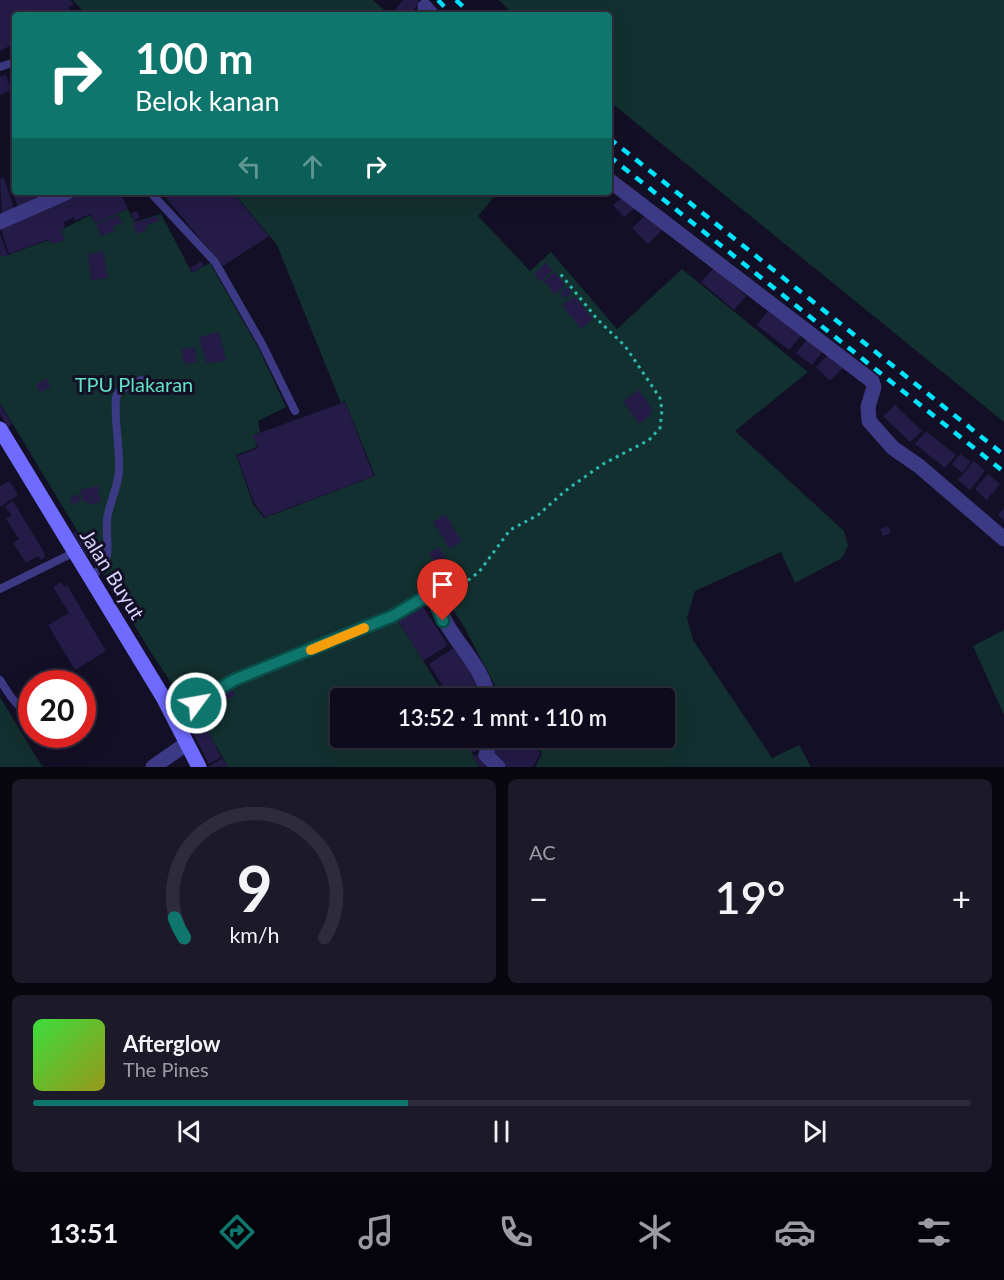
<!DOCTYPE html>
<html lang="id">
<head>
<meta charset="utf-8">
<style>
	:root { --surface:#0e0b1c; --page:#1c1929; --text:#f1f3f6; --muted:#9b9ba3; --line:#2e2b3b; --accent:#0f766e }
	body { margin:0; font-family:Lato,sans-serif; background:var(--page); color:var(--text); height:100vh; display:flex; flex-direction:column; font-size:22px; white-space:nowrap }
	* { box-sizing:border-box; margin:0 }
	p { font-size:20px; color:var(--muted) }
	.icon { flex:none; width:33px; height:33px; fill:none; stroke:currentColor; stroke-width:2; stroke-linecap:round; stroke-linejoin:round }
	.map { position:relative; height:767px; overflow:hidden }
	.panel { display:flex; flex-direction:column; gap:12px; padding:12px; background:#08060f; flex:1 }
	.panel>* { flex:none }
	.guide { position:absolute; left:12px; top:12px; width:600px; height:183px; border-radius:6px; box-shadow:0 6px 24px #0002,0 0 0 2px var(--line); background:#0f766e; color:#fff; overflow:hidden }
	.speed { position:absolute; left:18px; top:670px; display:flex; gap:12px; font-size:30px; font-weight:700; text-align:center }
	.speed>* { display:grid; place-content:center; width:78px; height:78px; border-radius:50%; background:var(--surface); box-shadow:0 6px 24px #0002,0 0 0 2px var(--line); line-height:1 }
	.speed .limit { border:9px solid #d22; background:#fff; color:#111 }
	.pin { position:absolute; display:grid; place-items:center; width:51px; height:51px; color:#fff; margin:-62px -26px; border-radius:50% 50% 50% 0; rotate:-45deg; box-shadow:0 0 6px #0007 }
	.pin .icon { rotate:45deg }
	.me { position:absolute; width:66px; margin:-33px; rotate:58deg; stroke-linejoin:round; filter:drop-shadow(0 0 4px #0008) }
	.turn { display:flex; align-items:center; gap:21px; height:126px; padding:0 24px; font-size:27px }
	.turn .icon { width:78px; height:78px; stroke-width:2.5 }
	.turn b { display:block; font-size:42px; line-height:51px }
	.lanes { display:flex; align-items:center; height:57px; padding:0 24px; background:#0003; justify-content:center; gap:30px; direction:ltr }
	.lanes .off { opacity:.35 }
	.big { font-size:45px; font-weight:600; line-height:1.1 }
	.panel .tile { flex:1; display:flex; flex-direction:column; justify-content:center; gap:9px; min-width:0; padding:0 21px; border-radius:9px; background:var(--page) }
	.panel .dial { align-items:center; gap:0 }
	.dial svg { height:156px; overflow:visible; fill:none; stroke:var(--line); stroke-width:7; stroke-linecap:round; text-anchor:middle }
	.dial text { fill:var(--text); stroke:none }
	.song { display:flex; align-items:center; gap:18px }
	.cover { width:72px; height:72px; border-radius:9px; background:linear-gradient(135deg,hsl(120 70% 55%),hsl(60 70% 35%)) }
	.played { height:6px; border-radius:3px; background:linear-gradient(90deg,var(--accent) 40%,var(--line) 40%) }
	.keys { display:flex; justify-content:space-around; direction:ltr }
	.heat { display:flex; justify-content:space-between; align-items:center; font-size:33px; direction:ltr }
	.panel .tiles { flex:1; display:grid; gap:12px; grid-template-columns:1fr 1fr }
	.tile:last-child { grid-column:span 2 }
	.trip { position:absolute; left:330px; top:688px; width:345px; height:60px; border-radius:6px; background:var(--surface); box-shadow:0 6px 24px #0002,0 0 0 2px var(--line); font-weight:600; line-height:60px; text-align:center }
	.tabs { display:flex; height:96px; justify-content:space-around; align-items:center; background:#06040b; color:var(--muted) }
	.tabs .icon { width:42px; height:42px }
	.tabs .on { color:var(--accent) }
	.tabs b { font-size:27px; color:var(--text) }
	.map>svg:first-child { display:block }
	.green { fill:#12302f }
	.building { fill:#241b47 }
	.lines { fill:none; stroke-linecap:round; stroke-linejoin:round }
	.path { stroke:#2fb8b0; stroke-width:3; stroke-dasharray:3 4.5; stroke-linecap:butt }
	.lane { stroke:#3d3a85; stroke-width:8 }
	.street { stroke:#3d3a85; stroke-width:15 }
	.secondary { stroke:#6f6bff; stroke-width:15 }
	.rail { stroke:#00e5ff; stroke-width:4.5; stroke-dasharray:9 8; stroke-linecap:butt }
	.route-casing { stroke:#0a4d48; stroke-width:15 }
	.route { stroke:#0f766e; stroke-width:10 }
	.slow { stroke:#f59e0b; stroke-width:10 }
	.labels { text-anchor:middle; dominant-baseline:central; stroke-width:6; stroke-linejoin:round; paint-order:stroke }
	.park-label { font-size:20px; fill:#5fe0c0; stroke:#130f26 }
	.street-label { font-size:20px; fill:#d9d4ff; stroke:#130f26 }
</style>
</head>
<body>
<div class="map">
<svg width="1004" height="767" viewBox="0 0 1004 767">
	<rect width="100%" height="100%" fill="#130f26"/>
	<!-- green -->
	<path class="green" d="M 73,0 L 373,0 L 390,15 L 86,15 Z
		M 499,0 L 1004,0 L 1004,422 L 609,101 L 609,15 L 514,15 Z
		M 233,192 L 498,192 L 478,216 L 530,271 L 551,252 L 617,329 L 682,269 L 808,372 L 735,431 L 844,531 L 848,546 L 842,558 L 795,583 L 781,552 L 695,591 L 687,618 L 693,640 L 772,758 L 799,745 L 811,767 L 535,767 L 542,754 L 533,738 L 664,738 L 664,699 L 502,699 L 466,630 L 433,578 L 432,585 L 393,613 L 447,699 L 340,699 L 340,738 L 465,738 L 479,767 L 228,767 L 196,710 L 184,702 L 150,651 L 0,403 L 0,253 L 2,257 L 49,240 L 51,244 L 65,240 L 61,230 L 90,215 L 95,223 L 128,209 L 134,222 L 161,214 L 192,273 L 210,263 L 259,349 L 286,407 L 258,421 L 260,432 L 253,435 L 257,447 L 236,455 L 253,504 L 264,518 L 375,476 L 345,401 L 341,403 L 277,245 Z
		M 1004,630 L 1004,715 L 973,646 Z
		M 0,697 L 38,760 L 43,767 L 0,767 Z"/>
	<!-- building -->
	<path class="building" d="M 0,0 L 70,0 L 74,4 L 68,7 L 71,12 L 76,9 L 82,15 L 15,15 L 15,43 L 0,51 Z
		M 403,0 L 418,0 L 420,2 L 409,15 L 401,15 L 395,10 Z
		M 6,75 L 12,90 L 0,95 L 0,77 Z
		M 4,178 L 16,214 L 2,218 L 0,179 Z
		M 15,181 L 15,192 L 33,192 L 36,200 L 17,206 L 10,182 Z
		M 34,192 L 64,192 L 37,200 Z
		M 79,192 L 120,192 L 128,209 L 95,223 L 90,214 L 75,221 L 71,212 L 73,218 L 63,223 L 65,228 L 61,230 L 65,240 L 51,244 L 49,239 L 9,254 L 0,226 Z
		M 161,192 L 232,192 L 269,236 L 223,266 Z
		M 624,196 L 635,208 L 624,217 L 613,205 Z
		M 137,211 L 140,218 L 134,221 L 131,213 Z
		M 647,214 L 663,229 L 648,244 L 632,228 Z
		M 119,215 L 122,223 L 113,227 L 115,231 L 100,236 L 96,224 Z
		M 157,216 L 159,221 L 146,225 L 147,230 L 136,234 L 133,223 Z
		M 0,234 L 8,255 L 2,257 L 0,252 Z
		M 103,251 L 108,278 L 91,281 L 88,254 Z
		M 202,261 L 204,266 L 193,272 L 190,268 Z
		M 546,263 L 553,270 L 541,282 L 534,274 Z
		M 714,268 L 746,296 L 734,310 L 701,282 Z
		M 555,272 L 565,285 L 555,295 L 544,281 Z
		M 567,287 L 572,293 L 564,299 L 560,293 Z
		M 575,296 L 593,319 L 581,329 L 562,305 Z
		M 772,306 L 804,332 L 789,350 L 757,325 Z
		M 219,332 L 226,360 L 206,364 L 199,337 Z
		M 807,339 L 823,351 L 812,365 L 796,353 Z
		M 195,347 L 197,362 L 184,364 L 181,349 Z
		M 831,352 L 845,366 L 830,381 L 816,367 Z
		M 47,379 L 51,387 L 39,392 L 36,384 Z
		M 639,390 L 653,410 L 649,413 L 651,415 L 639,424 L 623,401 Z
		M 345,402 L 374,476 L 265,517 L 254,503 L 237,456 L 258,448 L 253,435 Z
		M 0,404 L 12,424 L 8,427 L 0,414 Z
		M 895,405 L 922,431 L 910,442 L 883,416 Z
		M 926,431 L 956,455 L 945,468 L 915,444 Z
		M 960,454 L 971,462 L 962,473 L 952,464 Z
		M 974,461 L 985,471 L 970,490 L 958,480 Z
		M 988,474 L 1000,484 L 987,500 L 975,489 Z
		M 10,481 L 18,495 L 0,507 L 0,486 Z
		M 98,486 L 101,502 L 88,505 L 87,501 L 83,502 L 80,490 Z
		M 78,494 L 81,501 L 72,504 L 70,497 Z
		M 13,501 L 44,552 L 45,557 L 41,560 L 38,556 L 26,563 L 13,543 L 19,539 L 6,519 L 11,515 L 5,506 Z
		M 1004,508 L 1004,520 L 998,515 Z
		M 445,514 L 462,541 L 450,549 L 433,522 Z
		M 888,526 L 891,533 L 883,536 L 880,529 Z
		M 76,531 L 91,554 L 87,556 L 73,533 Z
		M 439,547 L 450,567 L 440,573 L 429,553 Z
		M 61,582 L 64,587 L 67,585 L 106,651 L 75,670 L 48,625 L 69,613 L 53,587 Z
		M 421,604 L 448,645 L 423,661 L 397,619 Z
		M 455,647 L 482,689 L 466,699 L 451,699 L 429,664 Z
		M 231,688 L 235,695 L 215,707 L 211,700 Z
		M 207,705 L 216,720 L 205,726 L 197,711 Z
		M 197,712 L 205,729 L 194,734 L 186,718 Z
		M 207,729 L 221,757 L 209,764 L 194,735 Z
		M 465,738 L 475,738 L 480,750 L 471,753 Z
		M 500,738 L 533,739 L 540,754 L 533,767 L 505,767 L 489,758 Z
		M 478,754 L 486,767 L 480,767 L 473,757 Z
		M 222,758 L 228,767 L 208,767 Z"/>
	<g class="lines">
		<!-- path -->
		<path class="path" d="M 450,594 L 479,572 L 510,530 L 538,515 L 565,491 L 603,464 L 649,440 L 660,428 L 662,410 L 660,398 L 652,386 L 625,346 L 598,320 L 558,271"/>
		<!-- lane -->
		<path class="lane" d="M 0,67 L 15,62
			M 150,192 L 215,262 L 262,344 L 295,411
			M 90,578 C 116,557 105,548 107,520 C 109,503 118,488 119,471 C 120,446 114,422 116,397 L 120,390 L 141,380
			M 0,589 L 75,552
			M 0,680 C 7,691 17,710 32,713
			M 173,718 L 211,692 L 234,680 L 393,616 L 423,598 L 434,599 L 437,603"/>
		<!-- street -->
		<path class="street" d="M 425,7 L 432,15
			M 609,180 L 872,381 L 874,387 L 868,407 L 869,421 L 893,448 L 919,466 L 1004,539
			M 0,222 L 68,192
			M 437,603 C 449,640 481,660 489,699
			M 490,738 L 486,755 L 498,767
			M 153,767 L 186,744"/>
		<!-- secondary -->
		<path class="secondary" d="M 0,429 L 163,697 L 199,767"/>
		<!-- rail -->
		<path class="rail" d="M 438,0 L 452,15
			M 456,0 L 472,15
			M 609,138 L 1004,455
			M 609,156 L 1004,472"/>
	</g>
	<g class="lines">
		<!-- route casing -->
		<g class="route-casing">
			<path id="route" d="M 196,703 L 234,680 L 393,616 L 423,598 L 434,599 L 443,621"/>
		</g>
		<!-- route -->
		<use href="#route" class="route"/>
		<!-- slow -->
		<path class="slow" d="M 311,650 L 364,628"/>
	</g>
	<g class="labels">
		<!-- park labels -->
		<g class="park-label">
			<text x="134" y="384">TPU Plakaran</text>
		</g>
		<!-- street labels -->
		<g class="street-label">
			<text transform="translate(113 574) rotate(58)">Jalan Buyut</text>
		</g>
	</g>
</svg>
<div class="speed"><div class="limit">20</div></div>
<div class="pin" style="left:443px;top:621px;background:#d93025"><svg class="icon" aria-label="arrive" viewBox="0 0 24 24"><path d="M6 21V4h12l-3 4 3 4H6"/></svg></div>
<svg class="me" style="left:196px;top:703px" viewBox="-20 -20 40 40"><circle r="17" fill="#0f766e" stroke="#fff" stroke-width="3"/><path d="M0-11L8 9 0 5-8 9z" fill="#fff"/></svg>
<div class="trip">13:52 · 1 mnt · 110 m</div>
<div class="guide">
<div class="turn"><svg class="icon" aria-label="right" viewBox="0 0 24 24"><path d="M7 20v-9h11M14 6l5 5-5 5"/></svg><div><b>100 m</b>Belok kanan</div></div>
<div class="lanes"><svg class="icon off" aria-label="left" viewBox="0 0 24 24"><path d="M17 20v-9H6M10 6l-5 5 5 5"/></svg><svg class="icon off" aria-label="ahead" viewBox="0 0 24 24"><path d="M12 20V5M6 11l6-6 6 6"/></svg><svg class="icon" aria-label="right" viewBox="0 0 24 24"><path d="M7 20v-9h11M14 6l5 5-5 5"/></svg></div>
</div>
</div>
<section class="panel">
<div class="tiles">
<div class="tile dial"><svg viewBox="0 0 100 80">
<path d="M14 69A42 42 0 1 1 86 69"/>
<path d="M14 69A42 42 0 0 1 9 59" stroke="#0f766e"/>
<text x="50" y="56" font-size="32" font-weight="700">9</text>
<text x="50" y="72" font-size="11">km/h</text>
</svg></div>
<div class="tile"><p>AC</p>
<div class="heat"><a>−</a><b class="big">19°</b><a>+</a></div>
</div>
<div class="tile">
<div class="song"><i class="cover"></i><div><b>Afterglow</b><p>The Pines</p></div></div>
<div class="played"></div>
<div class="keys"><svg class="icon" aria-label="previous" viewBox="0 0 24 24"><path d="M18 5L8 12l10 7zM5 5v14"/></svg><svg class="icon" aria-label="pause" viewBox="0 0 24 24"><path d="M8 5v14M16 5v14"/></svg><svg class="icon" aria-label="next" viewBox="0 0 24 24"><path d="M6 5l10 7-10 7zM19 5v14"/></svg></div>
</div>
</div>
</section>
<nav class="tabs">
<b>13:51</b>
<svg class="icon on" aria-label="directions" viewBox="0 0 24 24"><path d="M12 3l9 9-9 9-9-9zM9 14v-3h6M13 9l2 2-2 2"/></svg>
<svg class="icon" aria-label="music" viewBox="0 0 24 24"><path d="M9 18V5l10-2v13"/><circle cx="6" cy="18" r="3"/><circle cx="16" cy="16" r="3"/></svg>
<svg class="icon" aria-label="phone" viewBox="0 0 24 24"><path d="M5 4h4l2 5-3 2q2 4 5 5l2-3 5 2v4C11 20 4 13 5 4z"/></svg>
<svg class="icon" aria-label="climate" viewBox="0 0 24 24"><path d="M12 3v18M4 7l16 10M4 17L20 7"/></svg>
<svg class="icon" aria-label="car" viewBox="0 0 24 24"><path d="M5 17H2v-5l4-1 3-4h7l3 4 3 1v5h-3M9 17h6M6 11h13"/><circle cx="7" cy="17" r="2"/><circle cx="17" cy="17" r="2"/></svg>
<svg class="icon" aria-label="filters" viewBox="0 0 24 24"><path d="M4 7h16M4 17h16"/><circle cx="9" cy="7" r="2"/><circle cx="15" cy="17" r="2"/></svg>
</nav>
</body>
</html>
